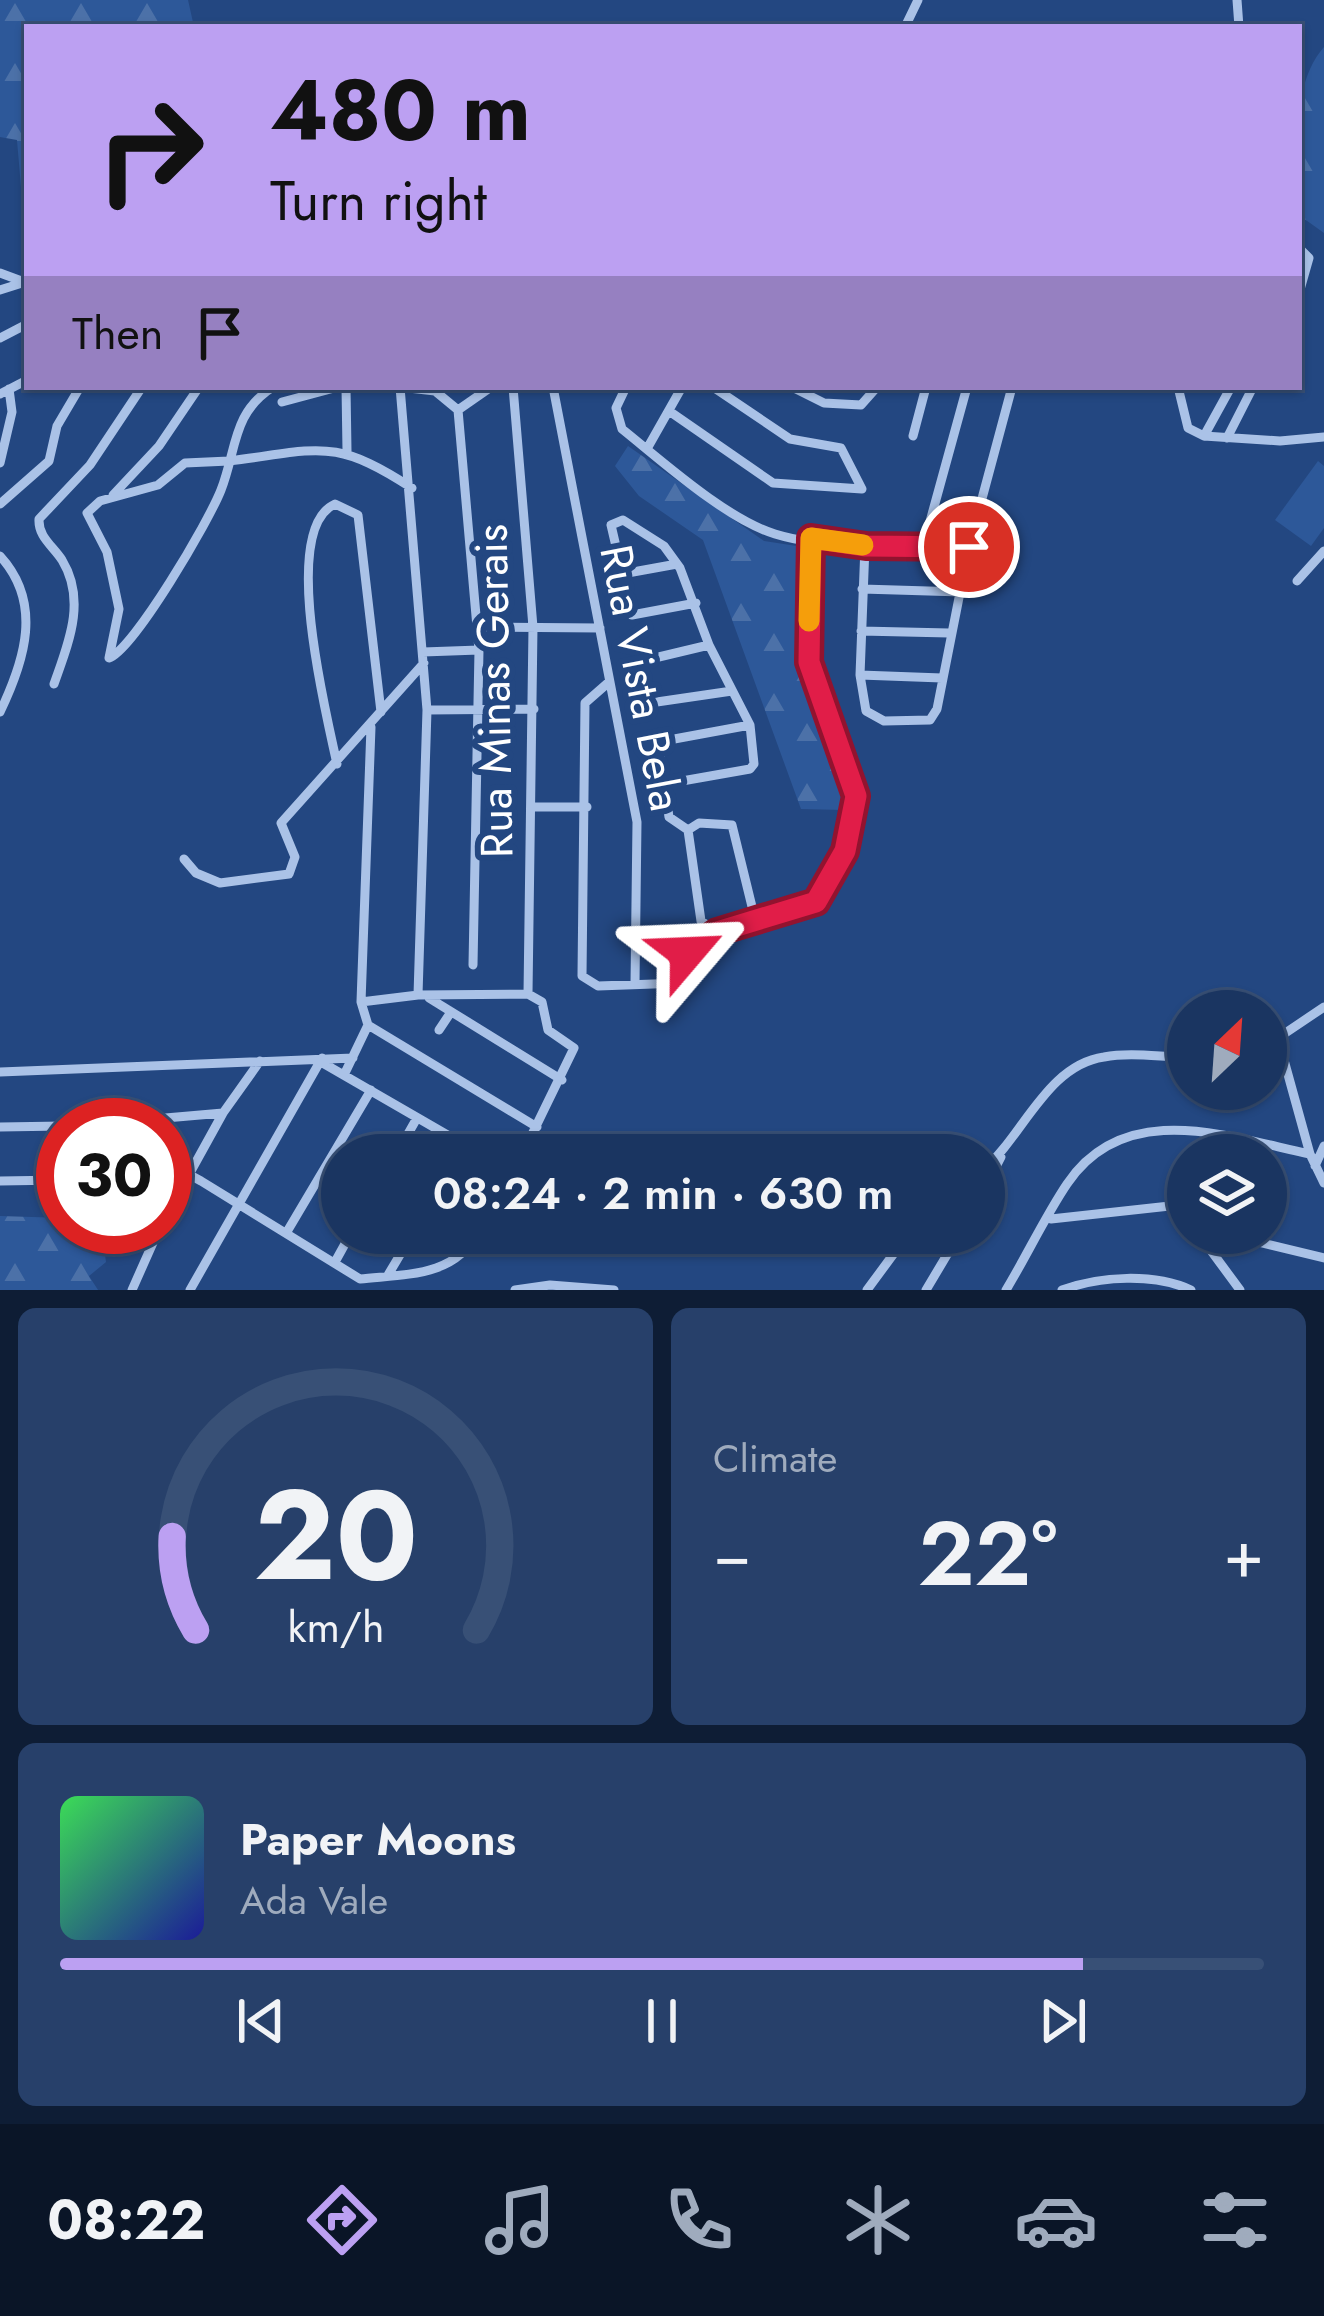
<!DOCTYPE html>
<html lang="en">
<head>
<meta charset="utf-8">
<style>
	:root { --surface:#1a3561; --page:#27406a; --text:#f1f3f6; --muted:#9fabbd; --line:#385076; --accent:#bca0f2 }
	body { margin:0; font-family:Jost,sans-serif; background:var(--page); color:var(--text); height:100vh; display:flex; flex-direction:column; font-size:45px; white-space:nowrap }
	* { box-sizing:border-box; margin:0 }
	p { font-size:39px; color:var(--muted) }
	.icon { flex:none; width:66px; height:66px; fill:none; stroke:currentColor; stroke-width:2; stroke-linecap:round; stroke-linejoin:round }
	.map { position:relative; height:1290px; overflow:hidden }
	.panel { display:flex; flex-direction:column; gap:18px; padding:18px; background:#0e1d35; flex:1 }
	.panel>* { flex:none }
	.guide { position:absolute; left:24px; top:24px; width:1278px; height:366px; border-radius:0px; box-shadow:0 3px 9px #0004,0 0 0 3px var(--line); background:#bca0f2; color:#111; overflow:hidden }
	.needle { width:78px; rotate:25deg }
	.buttons { position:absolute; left:1167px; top:990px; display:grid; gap:24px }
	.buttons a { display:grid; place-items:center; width:120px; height:120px; border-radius:50%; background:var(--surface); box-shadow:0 3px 9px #0004,0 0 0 3px var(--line); font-size:60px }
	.speed { position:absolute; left:36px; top:1098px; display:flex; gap:24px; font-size:60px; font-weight:700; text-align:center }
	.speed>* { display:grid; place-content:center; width:156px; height:156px; border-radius:50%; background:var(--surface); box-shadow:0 3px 9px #0004,0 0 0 3px var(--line); line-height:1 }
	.speed .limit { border:18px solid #d22; background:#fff; color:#111 }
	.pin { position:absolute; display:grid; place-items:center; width:102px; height:102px; color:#fff; margin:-51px; border:6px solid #fff; border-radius:50%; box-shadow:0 3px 12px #0007 }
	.me { position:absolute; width:132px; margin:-66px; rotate:64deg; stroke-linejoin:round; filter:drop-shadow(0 0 9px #0008) }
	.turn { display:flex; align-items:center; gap:42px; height:252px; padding:0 48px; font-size:54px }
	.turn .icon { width:156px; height:156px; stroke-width:2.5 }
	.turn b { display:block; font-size:84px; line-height:102px }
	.then { display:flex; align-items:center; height:114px; padding:0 48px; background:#0003; gap:24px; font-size:45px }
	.big { font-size:90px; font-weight:600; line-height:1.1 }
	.panel .tile { flex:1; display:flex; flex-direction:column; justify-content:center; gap:18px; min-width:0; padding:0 42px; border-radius:18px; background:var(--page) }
	.panel .dial { align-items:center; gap:0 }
	.dial svg { height:312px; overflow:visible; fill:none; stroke:var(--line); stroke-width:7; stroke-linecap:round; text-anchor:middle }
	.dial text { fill:var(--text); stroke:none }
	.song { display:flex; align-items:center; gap:36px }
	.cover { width:144px; height:144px; border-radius:18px; background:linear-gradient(135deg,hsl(130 70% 55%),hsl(240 70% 35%)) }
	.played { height:12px; border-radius:6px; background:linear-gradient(90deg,var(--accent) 85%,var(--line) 85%) }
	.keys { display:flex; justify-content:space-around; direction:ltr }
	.heat { display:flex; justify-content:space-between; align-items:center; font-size:66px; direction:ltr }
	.panel .tiles { flex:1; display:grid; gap:18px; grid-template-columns:1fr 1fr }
	.tile:last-child { grid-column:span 2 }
	.trip { position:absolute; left:321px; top:1134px; width:684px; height:120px; border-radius:60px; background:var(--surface); box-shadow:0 3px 9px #0004,0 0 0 3px var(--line); font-weight:600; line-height:120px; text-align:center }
	.tab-bar { display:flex; height:192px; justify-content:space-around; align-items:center; background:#0a1527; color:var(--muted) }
	.tab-bar .icon { width:84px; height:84px }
	.tab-bar .on { color:var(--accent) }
	.tab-bar b { font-size:54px; color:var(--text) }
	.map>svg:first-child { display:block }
	.forest { fill:url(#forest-firs) }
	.pitch { fill:#2d5899 }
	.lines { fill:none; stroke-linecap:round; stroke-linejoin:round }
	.minor { stroke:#aac2e7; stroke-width:9 }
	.route-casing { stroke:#92132f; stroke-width:30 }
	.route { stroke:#e11d48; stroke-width:21 }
	.slow { stroke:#f59e0b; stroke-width:21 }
	.labels { text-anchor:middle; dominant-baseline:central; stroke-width:12; stroke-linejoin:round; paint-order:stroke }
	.street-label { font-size:45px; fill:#fff; stroke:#234781 }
</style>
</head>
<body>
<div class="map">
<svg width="1324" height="1290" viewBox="0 0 1324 1290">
	<defs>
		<pattern id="forest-firs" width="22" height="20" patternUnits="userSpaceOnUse" patternTransform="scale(3)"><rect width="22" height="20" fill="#2d5899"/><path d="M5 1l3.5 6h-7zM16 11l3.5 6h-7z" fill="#4c71a8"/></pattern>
	</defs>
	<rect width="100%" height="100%" fill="#234781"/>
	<!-- forest -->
	<path class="forest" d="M 0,0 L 188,0 L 194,27 L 27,27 L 27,187 L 21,187 L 17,140 L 0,137 Z
		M 1324,47 L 1324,233 L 1299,215 C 1299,162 1288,88 1324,47 Z
		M 628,446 L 764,541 L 803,547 L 803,679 L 836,755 L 846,810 L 801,809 L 703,540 L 639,496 L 615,466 Z
		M 0,1216 L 63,1218 L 63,1227 L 127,1227 L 105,1255 L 106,1262 L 89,1276 L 98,1290 L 0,1290 Z"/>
	<!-- pitch -->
	<path class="pitch" d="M 1318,461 L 1324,466 L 1324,528 L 1311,546 L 1275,520 Z"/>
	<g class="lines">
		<!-- minor -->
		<path class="minor" d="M 1237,0 L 1239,27
			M 905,27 L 918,0
			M 1299,248 L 1309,258 L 1299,293
			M 0,273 L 27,283
			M 0,290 L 19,284
			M 0,338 L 27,324
			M 273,387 C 232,413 237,449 221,490 C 209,521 134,649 109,658 L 119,609 L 107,552 L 87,513 L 100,501 L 158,485 L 185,463 L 229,461 C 319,450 332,436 412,488
			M 346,387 L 347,451
			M 400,387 L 427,710 L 418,995
			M 400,387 L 435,391 L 458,410
			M 513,387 L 533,627 L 528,994
			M 553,387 L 637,822 L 635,983
			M 626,387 L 616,408 L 622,429 C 662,461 726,519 775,534 C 831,551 910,547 969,547
			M 792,387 L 824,403 L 861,405 L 877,387
			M 1178,387 L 1188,428 L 1204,436 L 1231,387
			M 0,394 L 27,380
			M 282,402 L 338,387
			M 458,410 L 479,650 L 473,965
			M 458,410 L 491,387
			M 669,411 L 773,483 L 862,489 L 841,448 L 790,439 L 713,387
			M 913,436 L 926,387
			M 1204,436 L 1280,441 L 1324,437
			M 1227,438 L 1253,387
			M 648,447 L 682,387
			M 0,463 L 12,412 L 9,389
			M 113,495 L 159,446 L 199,387
			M 0,504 L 49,461 L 57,426 L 80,387
			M 865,546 L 860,675 L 866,711 L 884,721 L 930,720 L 937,709 L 969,547 L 1012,387
			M 923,547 L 967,387
			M 0,556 C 43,603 25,660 0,712
			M 622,574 L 677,564
			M 1297,581 L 1324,551
			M 862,589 L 962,592
			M 478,627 L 600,628
			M 861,631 L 949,633
			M 423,652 L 479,650
			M 642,661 L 709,645
			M 860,675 L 942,678
			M 609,682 L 585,703 L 582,976 L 598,986 L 681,983 L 687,976 L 687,953 L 717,932
			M 54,684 C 68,644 87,601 62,560 C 53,546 38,537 39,519 L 90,465 L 142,387
			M 650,703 L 732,691
			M 427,710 L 534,709
			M 337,764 C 327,716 279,529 335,504 L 358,515 L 381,712
			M 665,784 L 750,769 L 754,764 L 750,725 L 709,645 L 680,568 L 664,546 L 623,520 L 611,525 L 632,615 L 696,603
			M 532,807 L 587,807
			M 688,830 L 701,921 L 717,932 L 816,902 L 845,851 L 856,796 L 809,662 L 811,538
			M 688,830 L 669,817 L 658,742 L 750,725
			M 688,830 L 699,823 L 732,825 L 756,923
			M 184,859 L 196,873 L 220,883 L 289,874 L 295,857 L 281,823 L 424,663
			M 429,998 L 562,1080
			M 361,1002 L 418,995 L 528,994
			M 368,1025 L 537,1127
			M 439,1030 L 451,1012
			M 1279,1042 L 1310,1154 L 1324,1183
			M 1266,1046 L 1324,1007
			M 321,1062 L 482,1155
			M 0,1072 L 353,1058
			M 344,1075 L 368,1025 L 361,1002 L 371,727
			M 85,1125 L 223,1113
			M 0,1127 L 63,1126
			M 396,1155 L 417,1118
			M 522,1155 L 574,1048 L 548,1030 L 542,1002 L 528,994
			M 1315,1166 L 1324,1146
			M 984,1169 C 1023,1136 1047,1065 1104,1057 C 1130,1052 1161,1057 1188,1057
			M 165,1175 L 188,1174 L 201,1181 L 360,1279 C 405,1274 455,1277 477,1233
			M 0,1181 L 63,1180
			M 984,1190 L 1001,1157
			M 1174,1205 L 1188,1221
			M 165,1218 L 223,1113 L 260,1061
			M 1051,1219 L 1188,1204
			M 288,1230 L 371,1090
			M 1198,1233 L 1240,1290
			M 1251,1233 L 1262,1243 L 1324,1258
			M 335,1262 L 351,1233
			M 388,1275 L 413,1233
			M 132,1290 L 160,1227
			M 190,1290 L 322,1058
			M 515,1290 L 550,1285 L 614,1290
			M 867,1290 L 909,1233
			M 926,1290 L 960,1233
			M 1006,1290 C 1026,1257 1046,1215 1067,1184 C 1125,1098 1229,1137 1310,1154
			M 1062,1290 C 1100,1276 1154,1273 1191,1290"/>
	</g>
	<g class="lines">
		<!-- route casing -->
		<g class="route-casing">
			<path id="route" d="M 687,953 L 717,932 L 816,902 L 845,851 L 856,796 L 809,662 L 811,538 L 866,546 L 969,547"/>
		</g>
		<!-- route -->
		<use href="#route" class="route"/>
		<!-- slow -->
		<path class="slow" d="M 809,621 L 811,538 L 863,545"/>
	</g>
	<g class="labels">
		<!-- street labels -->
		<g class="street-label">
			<text transform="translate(641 678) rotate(79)">Rua Vista Bela</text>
			<text transform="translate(494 691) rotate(-91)">Rua Minas Gerais</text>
		</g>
	</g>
</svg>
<div class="buttons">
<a><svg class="needle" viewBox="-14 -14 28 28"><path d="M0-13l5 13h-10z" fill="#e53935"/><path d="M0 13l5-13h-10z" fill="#9fabbd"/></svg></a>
<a><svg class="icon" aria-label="layers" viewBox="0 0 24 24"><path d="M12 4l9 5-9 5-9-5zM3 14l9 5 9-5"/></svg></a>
</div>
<div class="speed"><div class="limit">30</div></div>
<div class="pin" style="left:969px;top:547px;background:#d93025"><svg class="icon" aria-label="arrive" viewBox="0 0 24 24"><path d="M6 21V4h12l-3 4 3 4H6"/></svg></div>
<svg class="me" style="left:687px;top:953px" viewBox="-20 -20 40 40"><path d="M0-17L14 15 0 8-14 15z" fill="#e11d48" stroke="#fff" stroke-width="4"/></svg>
<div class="trip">08:24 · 2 min · 630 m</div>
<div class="guide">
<div class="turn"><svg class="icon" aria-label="right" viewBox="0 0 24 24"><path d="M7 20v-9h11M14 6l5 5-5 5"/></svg><div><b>480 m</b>Turn right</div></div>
<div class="then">Then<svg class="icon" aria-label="arrive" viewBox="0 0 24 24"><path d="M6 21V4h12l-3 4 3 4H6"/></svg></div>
</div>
</div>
<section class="panel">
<div class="tiles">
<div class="tile dial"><svg viewBox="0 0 100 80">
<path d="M14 69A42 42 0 1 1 86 69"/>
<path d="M14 69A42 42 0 0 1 8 45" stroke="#bca0f2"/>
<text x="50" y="56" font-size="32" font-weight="700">20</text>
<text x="50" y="72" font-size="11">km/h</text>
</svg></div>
<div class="tile"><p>Climate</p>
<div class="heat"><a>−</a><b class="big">22°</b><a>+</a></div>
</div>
<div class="tile">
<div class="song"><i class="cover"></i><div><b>Paper Moons</b><p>Ada Vale</p></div></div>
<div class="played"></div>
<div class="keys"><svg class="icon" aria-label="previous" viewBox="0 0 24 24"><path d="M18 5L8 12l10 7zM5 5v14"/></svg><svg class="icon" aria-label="pause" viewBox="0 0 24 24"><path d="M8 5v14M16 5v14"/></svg><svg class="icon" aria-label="next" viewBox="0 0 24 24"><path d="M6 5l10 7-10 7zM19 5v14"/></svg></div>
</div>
</div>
</section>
<nav class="tab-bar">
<b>08:22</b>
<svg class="icon on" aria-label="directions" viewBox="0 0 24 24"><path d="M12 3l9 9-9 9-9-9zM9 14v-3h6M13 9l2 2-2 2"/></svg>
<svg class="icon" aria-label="music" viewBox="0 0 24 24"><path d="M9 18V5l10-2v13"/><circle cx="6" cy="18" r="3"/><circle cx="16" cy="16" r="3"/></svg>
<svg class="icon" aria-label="phone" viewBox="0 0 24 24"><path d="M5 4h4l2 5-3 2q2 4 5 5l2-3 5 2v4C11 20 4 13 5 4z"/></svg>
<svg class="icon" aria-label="climate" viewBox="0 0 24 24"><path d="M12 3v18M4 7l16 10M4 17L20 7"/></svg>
<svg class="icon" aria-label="car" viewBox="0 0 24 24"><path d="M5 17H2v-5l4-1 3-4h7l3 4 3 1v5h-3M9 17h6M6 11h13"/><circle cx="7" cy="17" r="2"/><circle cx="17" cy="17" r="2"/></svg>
<svg class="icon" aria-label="filters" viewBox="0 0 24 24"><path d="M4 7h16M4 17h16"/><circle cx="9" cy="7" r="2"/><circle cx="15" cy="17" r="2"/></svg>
</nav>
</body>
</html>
